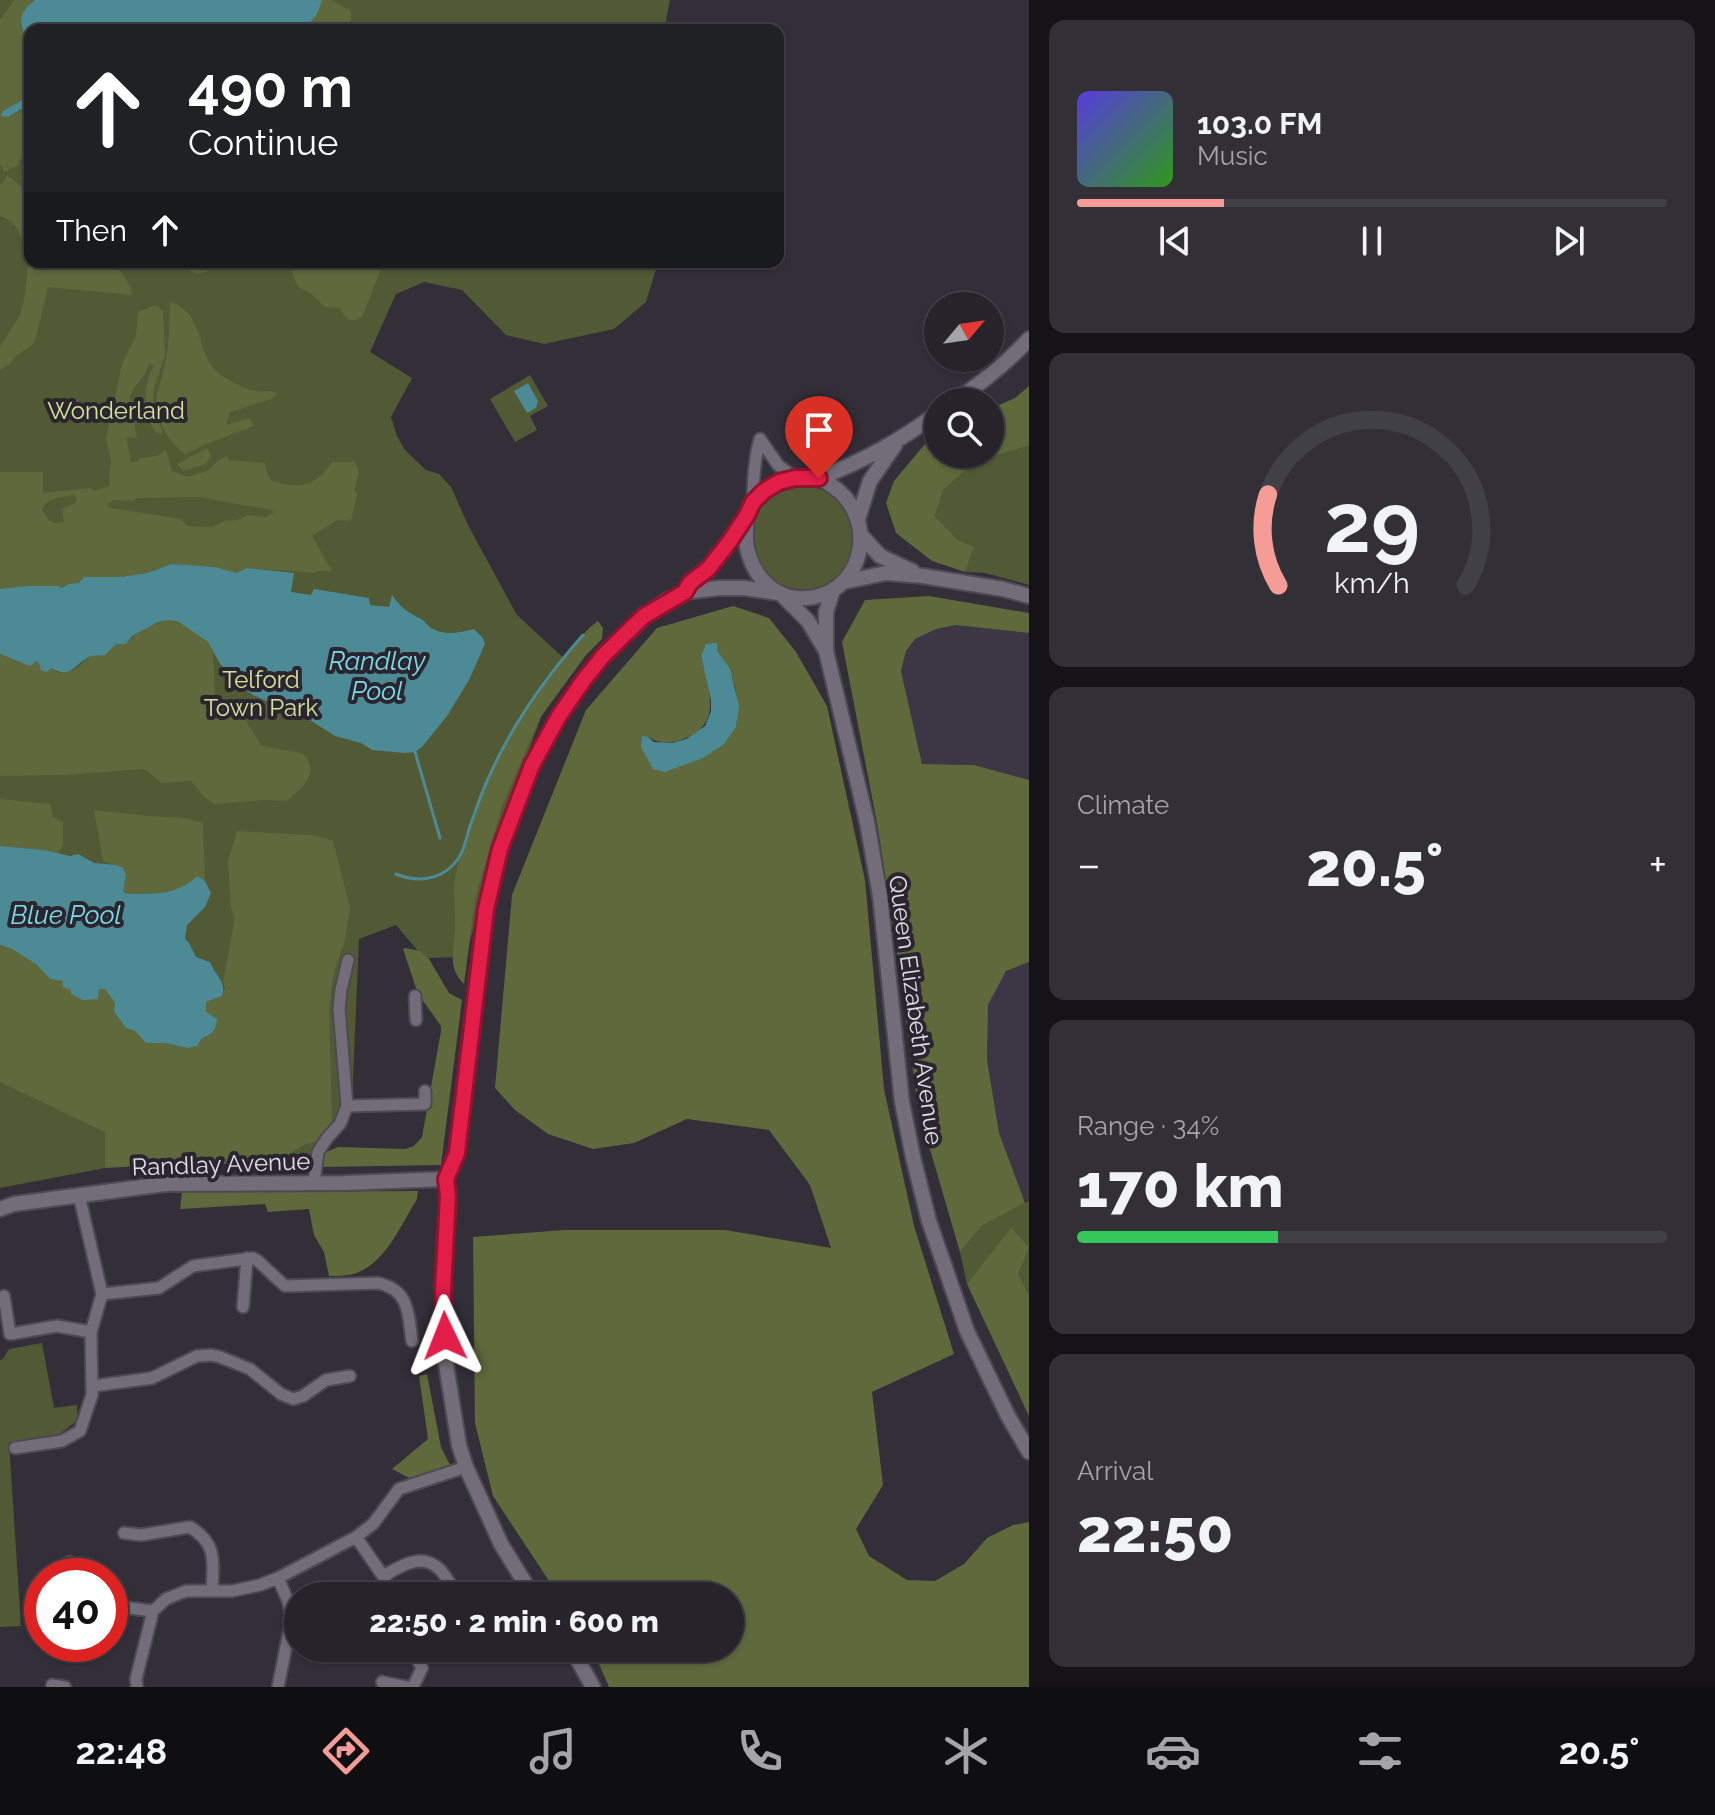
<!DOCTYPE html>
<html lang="en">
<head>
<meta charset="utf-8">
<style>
	:root { --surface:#26232b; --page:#322f37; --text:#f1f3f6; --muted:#a4a4a9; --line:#424047; --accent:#f59c96 }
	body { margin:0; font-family:Raleway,sans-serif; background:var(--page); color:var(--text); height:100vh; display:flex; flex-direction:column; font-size:30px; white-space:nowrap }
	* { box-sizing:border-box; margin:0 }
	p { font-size:26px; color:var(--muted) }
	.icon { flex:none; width:44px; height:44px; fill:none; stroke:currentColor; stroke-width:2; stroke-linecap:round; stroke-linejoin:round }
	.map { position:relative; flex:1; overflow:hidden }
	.side { display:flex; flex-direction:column; gap:20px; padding:20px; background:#151318; width:686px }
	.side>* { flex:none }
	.guide { position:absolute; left:24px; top:24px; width:760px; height:244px; border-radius:16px; box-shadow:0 2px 6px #0004,0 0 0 2px var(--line); background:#202124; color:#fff; overflow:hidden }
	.needle { width:52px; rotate:61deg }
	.controls { position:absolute; left:924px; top:292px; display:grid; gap:16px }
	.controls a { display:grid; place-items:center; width:80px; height:80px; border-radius:50%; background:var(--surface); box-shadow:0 2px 6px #0004,0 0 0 2px var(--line); font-size:40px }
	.speed { position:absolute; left:24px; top:1558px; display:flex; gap:16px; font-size:40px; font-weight:700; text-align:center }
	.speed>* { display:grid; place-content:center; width:104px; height:104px; border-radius:50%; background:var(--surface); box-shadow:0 2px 6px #0004,0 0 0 2px var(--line); line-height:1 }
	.speed .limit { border:12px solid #d22; background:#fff; color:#111 }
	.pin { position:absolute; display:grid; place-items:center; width:68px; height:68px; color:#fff; margin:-82px -34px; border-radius:50% 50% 50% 0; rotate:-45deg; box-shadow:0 0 8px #0007 }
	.pin .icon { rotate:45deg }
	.me { position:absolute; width:88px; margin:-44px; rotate:358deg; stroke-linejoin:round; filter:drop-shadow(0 0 6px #0008) }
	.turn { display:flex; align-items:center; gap:28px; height:168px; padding:0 32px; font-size:36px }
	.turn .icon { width:104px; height:104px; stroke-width:2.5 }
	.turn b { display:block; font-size:56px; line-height:68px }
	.then { display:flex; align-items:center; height:76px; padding:0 32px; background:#0003; gap:16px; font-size:30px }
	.big { font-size:60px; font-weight:800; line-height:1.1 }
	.side .tile { flex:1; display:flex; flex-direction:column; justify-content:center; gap:12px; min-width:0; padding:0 28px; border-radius:16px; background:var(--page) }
	.side .dial { align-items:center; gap:0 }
	.dial svg { height:208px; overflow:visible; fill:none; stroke:var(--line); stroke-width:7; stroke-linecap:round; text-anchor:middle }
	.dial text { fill:var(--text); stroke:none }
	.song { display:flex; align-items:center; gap:24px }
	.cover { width:96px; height:96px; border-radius:12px; background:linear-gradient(135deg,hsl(250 70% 55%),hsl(110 70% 35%)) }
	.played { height:8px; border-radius:4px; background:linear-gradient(90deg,var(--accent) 25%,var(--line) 25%) }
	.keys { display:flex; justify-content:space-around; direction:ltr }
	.heat { display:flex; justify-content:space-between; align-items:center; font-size:44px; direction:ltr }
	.charge { height:12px; border-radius:6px; background:linear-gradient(90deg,#34c759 34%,var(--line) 0) }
	.trip { position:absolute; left:284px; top:1582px; width:460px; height:80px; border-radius:40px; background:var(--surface); box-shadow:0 2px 6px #0004,0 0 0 2px var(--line); font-weight:800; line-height:80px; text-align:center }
	.dock { display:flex; height:128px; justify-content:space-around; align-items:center; background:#0f0e11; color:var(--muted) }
	.dock .icon { width:56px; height:56px }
	.dock .active { color:var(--accent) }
	.dock b { font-size:36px; color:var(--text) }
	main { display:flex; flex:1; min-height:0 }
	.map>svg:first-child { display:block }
	.built { fill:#3d3645 }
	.green { fill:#515935 }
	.forest { fill:#5f693c; fill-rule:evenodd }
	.water { fill:#4c8b95 }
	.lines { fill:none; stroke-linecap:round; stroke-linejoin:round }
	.stream { stroke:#4c8b95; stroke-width:3 }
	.minor-casing { stroke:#4e4a53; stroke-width:15 }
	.tertiary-casing { stroke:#4e4a53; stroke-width:18 }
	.minor { stroke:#726d78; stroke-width:11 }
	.tertiary { stroke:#726d78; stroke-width:14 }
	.route-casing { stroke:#92132f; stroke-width:20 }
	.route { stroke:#e11d48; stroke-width:14 }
	.labels { text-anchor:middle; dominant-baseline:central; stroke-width:8; stroke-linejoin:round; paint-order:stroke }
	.park-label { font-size:24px; fill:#d3e39a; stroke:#2a252f }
	.street-label { font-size:24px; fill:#e0dde3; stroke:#2a252f }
	.water-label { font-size:26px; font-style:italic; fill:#78dceb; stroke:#2a252f }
</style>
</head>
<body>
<main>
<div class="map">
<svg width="1029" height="1687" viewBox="0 0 1029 1687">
	<rect width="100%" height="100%" fill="#332f39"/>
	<!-- built -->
	<path class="built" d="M 956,625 L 1029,633 L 1029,780 L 974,765 L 922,764 L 901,671 L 906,651 L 915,639 L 936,628 Z
		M 1029,962 L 1029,1201 L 983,1225 L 957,983 L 1006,971 Z"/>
	<!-- green -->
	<path class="green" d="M 0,0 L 670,0 L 666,20 L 667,30 L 30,30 L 30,262 L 658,262 L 646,302 L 614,329 L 544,344 L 506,335 L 462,290 L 424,282 L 396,294 L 370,352 L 412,378 L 391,417 L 397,436 L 405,450 L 426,470 L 439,474 L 451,487 L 468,525 L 517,615 L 568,662 L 548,699 L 497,835 L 466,957 L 424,958 L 396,925 L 359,939 L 352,1101 L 318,1154 L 271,1164 L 175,1164 L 105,1133 L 105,1168 L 0,1188 Z
		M 530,375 L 548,406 L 530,416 L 537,430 L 515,442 L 490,399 Z
		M 1029,446 L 1029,585 L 985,573 L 965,572 L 973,547 L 958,540 L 935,516 L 943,490 L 977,461 Z
		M749 539a53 53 0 1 1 106 0a53 53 0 1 1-106 0Z
		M 1029,1201 L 1029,1295 L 1025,1288 L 967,1284 L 960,1252 L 983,1225 Z
		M 42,1343 L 54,1408 L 77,1405 L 78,1420 L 58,1435 L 9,1442 L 21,1626 L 0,1627 L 0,1360 L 3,1359 L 9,1349 Z"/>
	<!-- forest -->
	<path class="forest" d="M 14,0 L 35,0 L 31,2 L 20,26 L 30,49 L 30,92 L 19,102 L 3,111 L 1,116 C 14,118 20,110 30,104 L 30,155 L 18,160 L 20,165 L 4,172 L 0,163 L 0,20 Z
		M 322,0 L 331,0 L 351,11 C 351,17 352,20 348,24 C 339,34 300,30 286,30 C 310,20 314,27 322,0 Z
		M 7,175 L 24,189 L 30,191 L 30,262 L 110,262 C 122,271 128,281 133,295 L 48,287 L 36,338 L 32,345 L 16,356 L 9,365 L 0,370 L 0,347 L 20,315 L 25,294 L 29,255 L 16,226 L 4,217 L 0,216 L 0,184 L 4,182 Z
		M 181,262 L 221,262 C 204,275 196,279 181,262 Z
		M 296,262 L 384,262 L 362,317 C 350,324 345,319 340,308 L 325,307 L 310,293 L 298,287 L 292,273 Z
		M 170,302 C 205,313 195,351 217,372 C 223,377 243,388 250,390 C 258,392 267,391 275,392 L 277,394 L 272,399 L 230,412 L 226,425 L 250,418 L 254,426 L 206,444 L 186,454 C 168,445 154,415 157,395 C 159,383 164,371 166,358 C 170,340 169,320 170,302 Z
		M 155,305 L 163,311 L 165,356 L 154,388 L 153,400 L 162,431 L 161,434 L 155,432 C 142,412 143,386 154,365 L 149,364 L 144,376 L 134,387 L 130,397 L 137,438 L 126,437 L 131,462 L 136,462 L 140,458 L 157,456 L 166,450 L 172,471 L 188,477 L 209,470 L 219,460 L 227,456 L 229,460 L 265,463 C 266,468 267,473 269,477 C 272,482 274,482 280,483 C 305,489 318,483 332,462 L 354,462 C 362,470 357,480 354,490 L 357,494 L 352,518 L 349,521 L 337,520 L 312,536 L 332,571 L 317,571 L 316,573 L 247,568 L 236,573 L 216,567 L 172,564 L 146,573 L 121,577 L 85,577 L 79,583 L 69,584 L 60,588 L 27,586 L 2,590 L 0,589 L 0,472 L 43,472 L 43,493 L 91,488 L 94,491 L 110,486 L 109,477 L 111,461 L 106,439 L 122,364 L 136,336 L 138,312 ZM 74,494 L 77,499 L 75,503 L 62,509 L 64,522 L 55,523 L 49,521 L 42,510 C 47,496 63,499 74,494 ZM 199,497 L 272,510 L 273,513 L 265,517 L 248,515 L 237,520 L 226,521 L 211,527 L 187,526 L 181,519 L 111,508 L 107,505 L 113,500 L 131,501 L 137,498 Z
		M 1029,386 L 1029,446 L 977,461 L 943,490 L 935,516 L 958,540 L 974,547 L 965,572 L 932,561 L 896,533 L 886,503 L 894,481 L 930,438 L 938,434 L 938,454 L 990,454 L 990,409 L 1015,398 Z
		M 207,448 L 211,455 L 206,464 L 183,471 L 177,464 Z
		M 929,596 L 1029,613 L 1029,633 L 956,625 L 936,629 L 915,639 L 906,651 L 901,671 L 922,764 L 974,765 L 1029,780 L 1029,962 L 1006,971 L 988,1005 L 987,1060 L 999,1133 L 1025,1203 L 983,1225 L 960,1252 L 918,1108 L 895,937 L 877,823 L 842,642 L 865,600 Z
		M 733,606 L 769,618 L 796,652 L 827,706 L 865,880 L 884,1089 L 914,1226 L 954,1354 L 872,1392 L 883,1485 L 856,1529 L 869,1556 L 907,1580 L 935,1581 L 964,1564 L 987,1538 L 1013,1525 L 1029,1522 L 1029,1687 L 609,1687 L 592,1648 L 730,1648 L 730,1596 L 559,1596 L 493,1496 L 475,1423 L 473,1237 L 565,1230 L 725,1230 L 831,1248 L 810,1185 L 769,1130 L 687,1119 L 634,1143 L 593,1149 L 548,1134 L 515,1110 L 495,1088 L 512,895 L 586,710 L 657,628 ZM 717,650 C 735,676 740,696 736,727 L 653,769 L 648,737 C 657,743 668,744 678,741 C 725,727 709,691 701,656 Z
		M 169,620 L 186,625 L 208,642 L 213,652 L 215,699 L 237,707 L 262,746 L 302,753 C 322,772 302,788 287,801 L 264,800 L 214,804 L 204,797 L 191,781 L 161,783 L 145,769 L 64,775 L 0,776 L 0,654 L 21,663 L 40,663 L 59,673 L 73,671 L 91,656 L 105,655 L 116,644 L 126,644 C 137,630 153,623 169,620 Z
		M 598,621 L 603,628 L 602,639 L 586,655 L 540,718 L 502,806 L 475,899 L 464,984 C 446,966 455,950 455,927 C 456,909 452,890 456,872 C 474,792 514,713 568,652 C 578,641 586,629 598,621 Z
		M 0,799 L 50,804 L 53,817 L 63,822 L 63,845 L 58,853 L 44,850 L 0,846 Z
		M 94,810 L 148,816 L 186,818 L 203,823 L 205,881 L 197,876 C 176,896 155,892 128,894 L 123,892 L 126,875 L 123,868 L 115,865 L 103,862 Z
		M 237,831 L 313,835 L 333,841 L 350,908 L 345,939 L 333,976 L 329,1008 L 332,1121 L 317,1142 L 306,1144 L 273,1163 L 175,1164 L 105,1168 L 105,1132 L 0,1082 L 0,946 L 12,949 L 37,965 L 50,979 L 63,981 L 72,990 L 88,998 L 98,998 L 99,989 L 105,989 L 115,1003 L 114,1013 L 126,1028 L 135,1031 L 146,1043 L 164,1043 L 188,1048 L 197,1046 L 202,1038 L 209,1035 L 206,1012 L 206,1002 L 222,996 L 225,988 L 223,981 L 235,919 L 231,907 L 228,861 Z
		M 405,948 L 420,951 L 429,959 L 449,993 L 462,1000 L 441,1165 L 317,1167 L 317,1156 L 338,1147 L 405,1149 L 414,1146 L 422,1137 L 441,1031 L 441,1026 L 418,994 L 403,949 Z
		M 418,1191 L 417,1199 C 400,1226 383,1270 348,1275 C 342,1276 335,1276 329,1276 L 324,1252 L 314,1235 L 309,1209 L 268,1212 L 265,1204 L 180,1209 L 182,1192 Z
		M 1011,1228 L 1029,1247 L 1018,1274 L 1029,1295 L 1029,1416 L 967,1284 Z
		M 427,1374 L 441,1447 L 452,1469 L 415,1481 L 392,1469 L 428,1439 L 419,1376 Z"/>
	<!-- water -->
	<path class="water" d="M 35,0 L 322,0 C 314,27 310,20 286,30 L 30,30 L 30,49 C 22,28 13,16 35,0 Z
		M 30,92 L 30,104 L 8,117 L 1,116 L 3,111 L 19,102 Z
		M 528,383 L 538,401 L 536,408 L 527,413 L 514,391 Z
		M 172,564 L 216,567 L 236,573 L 247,568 L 294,573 L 291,592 L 311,595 L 314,589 L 369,598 L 370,605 L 389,607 L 392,595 C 403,610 405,610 421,619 C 425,621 427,625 431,628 C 445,636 459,633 474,629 L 483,638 L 485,644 L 469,680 L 447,716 L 422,747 L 415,752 L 405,753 L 372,750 L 361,743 L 335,736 L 310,720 L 253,695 L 232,680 L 219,662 L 208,642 L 179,622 L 169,620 L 158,622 L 132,636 L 126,644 L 116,644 L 105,655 C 101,656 96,655 92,656 C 75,661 73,681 51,668 L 47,672 L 41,670 L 39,663 L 36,662 L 30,666 L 0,654 L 0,589 L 27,586 L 58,586 L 61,588 L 69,584 L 79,583 L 84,577 L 121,577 L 147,573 Z
		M 717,643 L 717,650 L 730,669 L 739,706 L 736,727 L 724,744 L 703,758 L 665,772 L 653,769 L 641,747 L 642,736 L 648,737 L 654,742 L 672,743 L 686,739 L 705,726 L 711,711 L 711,700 L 701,656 L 706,644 Z
		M 0,846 L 44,850 L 70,856 L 78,854 L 94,863 L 116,865 L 123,868 L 126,875 L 123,892 L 128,894 C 155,893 176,896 197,876 L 205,881 L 211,893 L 205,907 L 187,925 L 185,939 L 189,943 L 196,957 L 210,962 C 215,976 227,981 222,996 L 206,1002 L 206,1012 L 217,1019 L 215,1029 L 209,1035 L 202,1038 L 197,1046 L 188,1048 L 164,1043 L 146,1043 L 135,1031 L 126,1028 L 114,1012 L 115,1003 L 105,989 L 99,989 L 98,999 L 83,1000 L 71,994 L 71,990 L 63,987 L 63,981 L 50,979 L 37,965 L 12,949 L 0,945 Z"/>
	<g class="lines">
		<!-- stream -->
		<path class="stream" d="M 415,752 L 440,838
			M 396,874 C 415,882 438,881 453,865 C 464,854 466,839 470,826 C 476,810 481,794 488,779 C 511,726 545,678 583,635"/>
		<!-- minor casing -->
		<g class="minor-casing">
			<path id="minor" d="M 760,439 L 778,465 L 795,478
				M 753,502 C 753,481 754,460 760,439
				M 415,996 L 416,1020
				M 347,1106 L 425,1104 L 425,1091
				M 314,1182 L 318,1152 L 327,1138 L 340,1124 L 347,1106 L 339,1009 L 341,990 L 348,960
				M 102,1294 L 159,1288 L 193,1266 L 253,1258 L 258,1261 L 285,1286 L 378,1283 C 410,1290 408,1314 412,1341
				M 4,1296 L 10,1334 L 57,1326 L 91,1332
				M 243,1307 L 247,1258
				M 93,1386 L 152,1378 L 197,1356 L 212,1355 L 220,1357 L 250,1369 L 281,1394 L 293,1399 L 303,1396 L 326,1380 L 350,1376
				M 15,1448 L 62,1441 L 80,1431 L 92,1395 L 91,1332 L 102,1294 L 79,1195
				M 124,1533 L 141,1535 L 190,1527 C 218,1544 213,1562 212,1591
				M 356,1537 L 383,1576 L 392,1596
				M 63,1566 L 70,1562 L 77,1576
				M 383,1576 C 393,1571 403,1564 413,1562 C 436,1556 449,1578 455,1596
				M 278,1578 L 288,1601 L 292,1617 L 278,1687
				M 110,1604 L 121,1607 L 153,1611
				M 411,1648 L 422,1668 L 413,1687
				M 382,1682 L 407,1687
				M 52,1685 L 65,1687
				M 137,1687 L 136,1679 L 153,1611 L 166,1599 L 186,1591 L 232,1591 L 260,1585 L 278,1578 L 356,1537 L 373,1524 L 399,1489 L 466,1467"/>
		</g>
		<!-- tertiary casing -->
		<g class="tertiary-casing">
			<path id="tertiary" d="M 954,402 C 981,383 1006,364 1029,339
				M 795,478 C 802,478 813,476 819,478 C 824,480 831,485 835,488 C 876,518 866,587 814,597 C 773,605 744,569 746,531 C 746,521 747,510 753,502 C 763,488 779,482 795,478 Z
				M 819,478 C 866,460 897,442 938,413
				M 858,519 L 870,481 L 895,445
				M 861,535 L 880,556 L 912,571
				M 843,582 L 886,573 L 923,576 L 1003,589 L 1029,596
				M 833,590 L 826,612 L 826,651 L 867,822 L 880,896 L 902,1102 L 913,1157 L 929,1221 L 967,1331 L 1008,1416 L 1029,1452
				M 685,592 L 690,583 L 712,564 L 745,519
				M 783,596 L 808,621 L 826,651
				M 0,1209 L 14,1204 L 165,1184 L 344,1183 L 446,1179
				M 533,1596 L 501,1544 L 466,1467 L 459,1445 L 445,1358 L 443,1290 L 448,1196 L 446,1179 L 457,1153 L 486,909 L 500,849 L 532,765 L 559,716 L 583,681 L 603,656 L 644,616 L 666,601 L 685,592 L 719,588 L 744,588 L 778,593
				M 571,1648 L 593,1687"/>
		</g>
		<!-- minor -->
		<use href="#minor" class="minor"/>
		<!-- tertiary -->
		<use href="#tertiary" class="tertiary"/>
	</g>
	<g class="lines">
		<!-- route casing -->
		<g class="route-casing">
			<path id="route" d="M 445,1336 L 443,1290 L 448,1196 L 446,1179 L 457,1153 L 486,909 L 500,849 L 532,765 L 559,716 L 583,681 L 603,656 L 644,616 L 685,592 L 690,583 L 708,569 L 730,541 L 747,515 L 753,502 L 764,491 L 779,482 L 795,478 L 819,478"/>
		</g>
		<!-- route -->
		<use href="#route" class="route"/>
	</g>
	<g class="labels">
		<!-- park labels -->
		<g class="park-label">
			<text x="116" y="410">Wonderland</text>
			<text x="261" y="679">Telford<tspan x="261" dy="28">Town Park</tspan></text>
		</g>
		<!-- street labels -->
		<g class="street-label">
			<text transform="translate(916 1010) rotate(82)">Queen Elizabeth Avenue</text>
			<text transform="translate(221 1164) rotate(-2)">Randlay Avenue</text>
		</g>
		<!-- water labels -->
		<g class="water-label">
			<text x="377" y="661">Randlay<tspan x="377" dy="30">Pool</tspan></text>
			<text x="66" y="915">Blue Pool</text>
		</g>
	</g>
</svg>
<div class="controls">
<a><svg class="needle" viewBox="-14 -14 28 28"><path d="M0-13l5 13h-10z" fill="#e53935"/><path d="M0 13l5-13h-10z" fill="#a4a4a9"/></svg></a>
<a><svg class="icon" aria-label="search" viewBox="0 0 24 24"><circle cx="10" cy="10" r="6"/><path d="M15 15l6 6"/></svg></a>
</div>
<div class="speed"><div class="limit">40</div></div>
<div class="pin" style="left:819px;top:478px;background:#d93025"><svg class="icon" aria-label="arrive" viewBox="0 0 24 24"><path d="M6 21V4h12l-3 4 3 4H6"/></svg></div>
<svg class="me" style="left:445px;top:1336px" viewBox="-20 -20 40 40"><path d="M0-17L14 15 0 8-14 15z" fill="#e11d48" stroke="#fff" stroke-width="4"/></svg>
<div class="trip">22:50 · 2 min · 600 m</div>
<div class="guide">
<div class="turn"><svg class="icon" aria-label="ahead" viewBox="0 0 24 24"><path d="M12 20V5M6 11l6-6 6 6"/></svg><div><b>490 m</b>Continue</div></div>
<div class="then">Then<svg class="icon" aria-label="ahead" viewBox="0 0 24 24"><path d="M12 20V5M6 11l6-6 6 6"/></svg></div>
</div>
</div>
<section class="side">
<div class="tile">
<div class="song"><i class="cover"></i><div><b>103.0 FM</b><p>Music</p></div></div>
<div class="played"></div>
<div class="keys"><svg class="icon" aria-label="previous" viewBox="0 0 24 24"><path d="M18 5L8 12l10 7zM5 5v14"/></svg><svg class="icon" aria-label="pause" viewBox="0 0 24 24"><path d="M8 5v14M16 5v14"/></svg><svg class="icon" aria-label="next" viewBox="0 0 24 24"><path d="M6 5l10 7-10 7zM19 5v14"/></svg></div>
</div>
<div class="tile dial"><svg viewBox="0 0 100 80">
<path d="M14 69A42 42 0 1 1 86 69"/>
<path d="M14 69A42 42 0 0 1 10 34" stroke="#f59c96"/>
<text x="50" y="56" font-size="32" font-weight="700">29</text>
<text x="50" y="72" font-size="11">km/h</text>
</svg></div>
<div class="tile"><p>Climate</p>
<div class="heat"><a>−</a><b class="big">20.5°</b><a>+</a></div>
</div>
<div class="tile"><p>Range · 34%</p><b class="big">170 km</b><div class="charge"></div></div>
<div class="tile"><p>Arrival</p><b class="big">22:50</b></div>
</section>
</main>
<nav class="dock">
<b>22:48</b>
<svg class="icon active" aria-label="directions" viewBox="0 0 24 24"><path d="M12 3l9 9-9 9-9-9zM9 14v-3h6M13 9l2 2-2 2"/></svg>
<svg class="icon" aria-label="music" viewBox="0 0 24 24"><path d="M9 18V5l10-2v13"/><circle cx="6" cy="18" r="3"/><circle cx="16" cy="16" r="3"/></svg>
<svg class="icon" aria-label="phone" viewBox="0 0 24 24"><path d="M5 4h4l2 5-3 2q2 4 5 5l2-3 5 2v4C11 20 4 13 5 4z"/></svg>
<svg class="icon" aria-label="climate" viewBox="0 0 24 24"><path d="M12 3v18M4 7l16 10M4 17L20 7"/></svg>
<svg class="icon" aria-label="car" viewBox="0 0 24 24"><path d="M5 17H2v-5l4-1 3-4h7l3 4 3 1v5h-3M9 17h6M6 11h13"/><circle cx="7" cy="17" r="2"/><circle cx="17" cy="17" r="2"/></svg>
<svg class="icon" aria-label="filters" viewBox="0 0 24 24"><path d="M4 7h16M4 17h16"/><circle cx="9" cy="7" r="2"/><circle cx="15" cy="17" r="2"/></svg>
<b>20.5°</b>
</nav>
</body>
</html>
